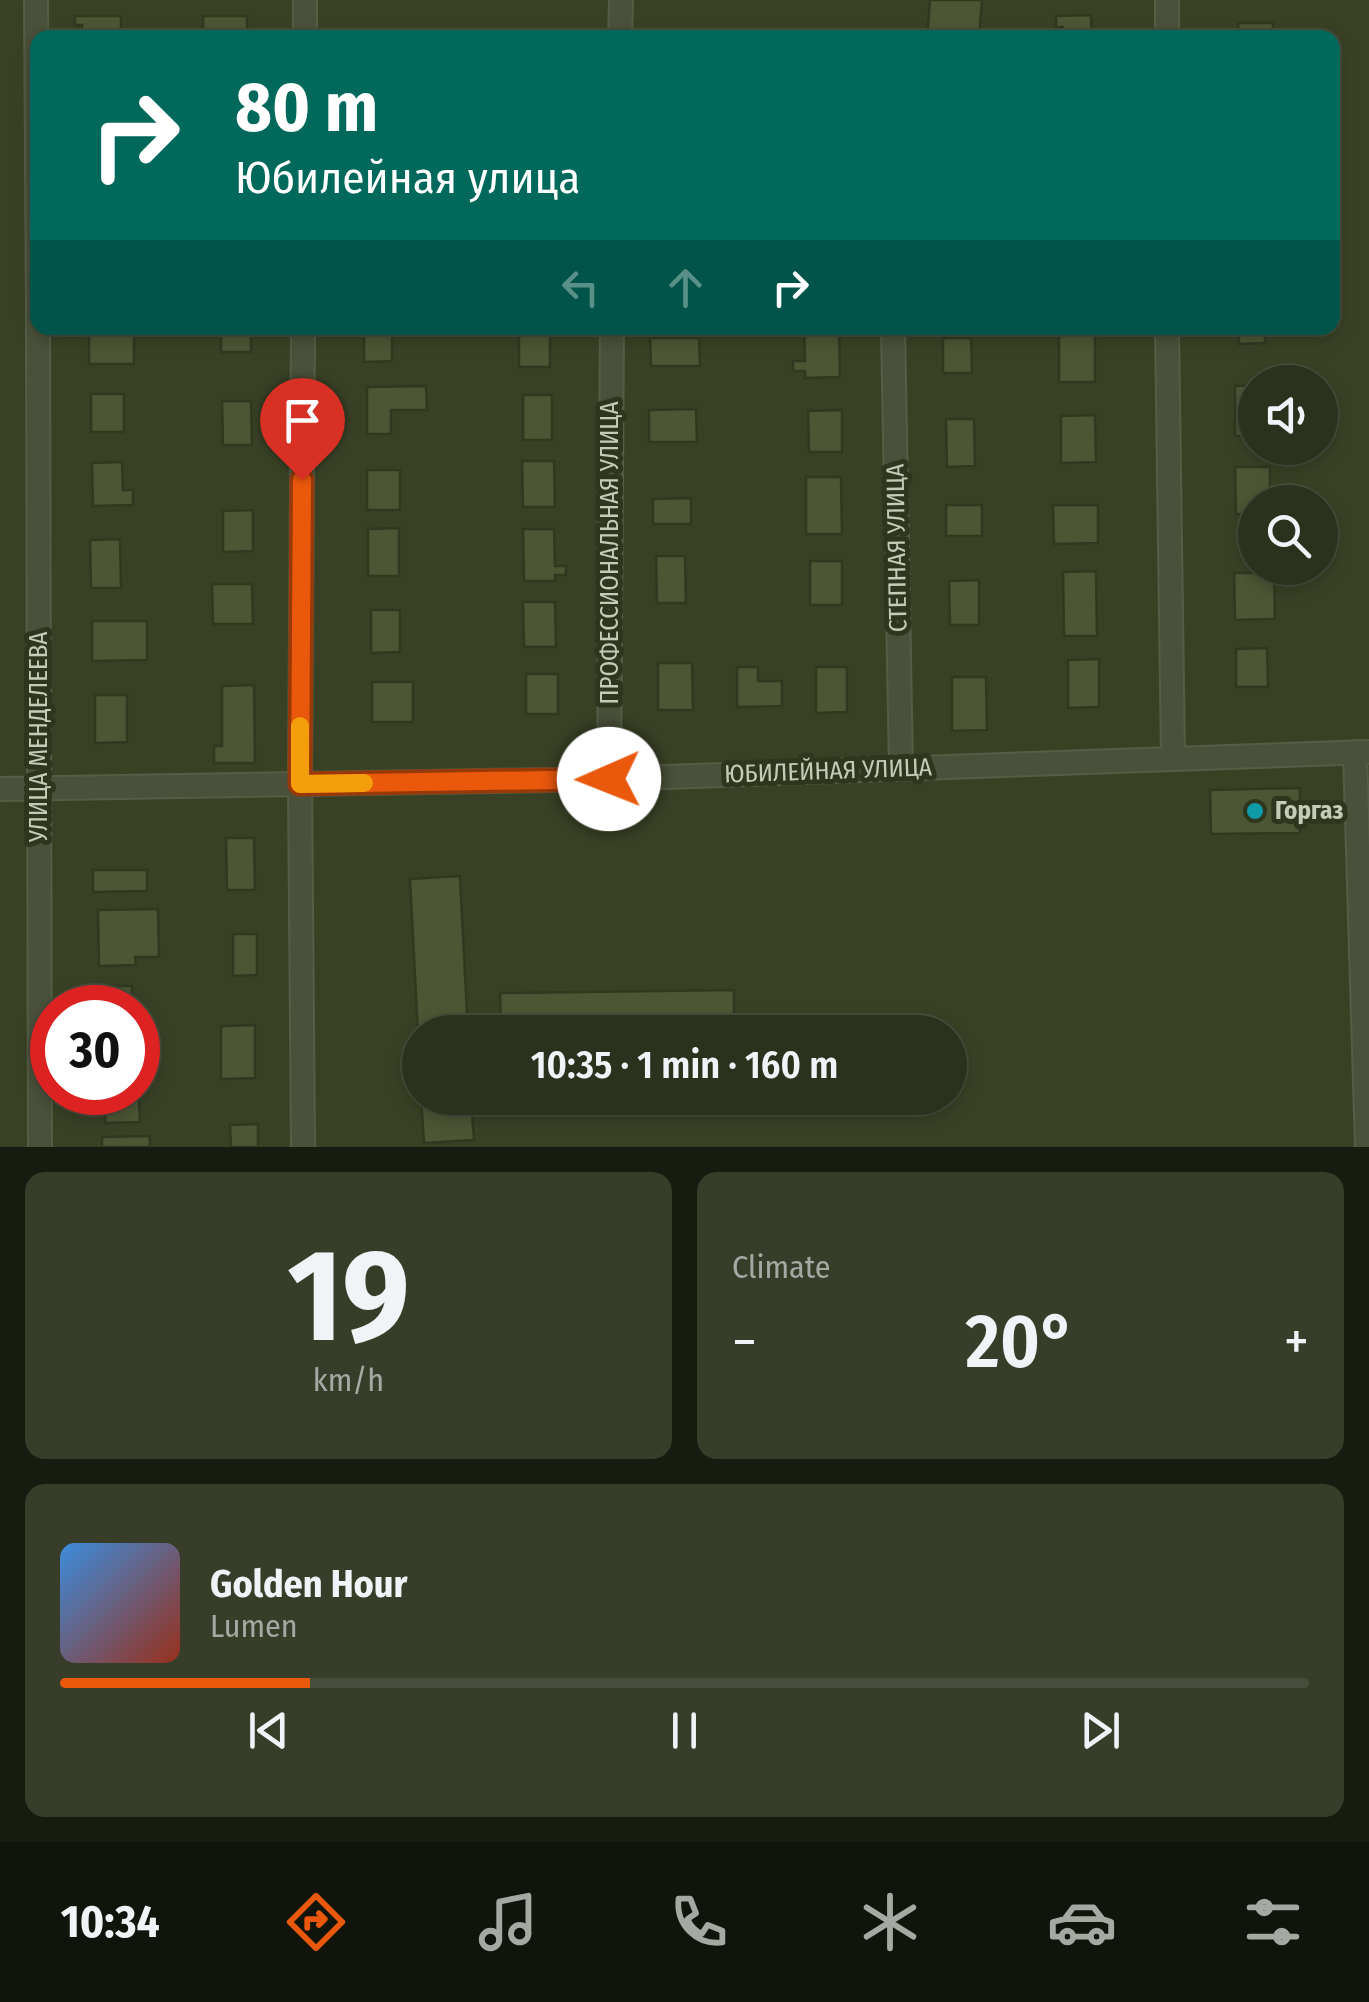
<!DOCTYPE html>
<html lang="en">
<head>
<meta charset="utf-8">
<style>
	:root { --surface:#2b311c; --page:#373d29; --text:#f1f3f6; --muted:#a6a9a3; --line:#474c3b; --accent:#ea580c }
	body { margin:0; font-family:"Fira Sans Condensed",sans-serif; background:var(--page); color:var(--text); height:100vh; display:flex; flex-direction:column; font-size:38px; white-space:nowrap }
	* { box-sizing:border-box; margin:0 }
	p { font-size:32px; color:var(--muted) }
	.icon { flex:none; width:55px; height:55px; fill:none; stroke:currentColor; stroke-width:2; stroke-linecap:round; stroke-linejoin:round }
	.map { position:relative; height:1147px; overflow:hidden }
	.details { display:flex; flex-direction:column; gap:25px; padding:25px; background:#181b0f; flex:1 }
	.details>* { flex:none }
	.guide { position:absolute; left:30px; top:30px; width:1310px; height:305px; border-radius:20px; box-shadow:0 5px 15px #0003,0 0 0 2px var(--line); background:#00695c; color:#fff; overflow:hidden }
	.controls { position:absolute; left:1238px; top:365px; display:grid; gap:20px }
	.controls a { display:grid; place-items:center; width:100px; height:100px; border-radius:50%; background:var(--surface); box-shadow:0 5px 15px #0003,0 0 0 2px var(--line); font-size:50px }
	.speed { position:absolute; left:30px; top:985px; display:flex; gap:20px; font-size:50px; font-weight:700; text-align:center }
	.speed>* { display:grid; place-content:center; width:130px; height:130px; border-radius:50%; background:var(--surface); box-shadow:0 5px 15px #0003,0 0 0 2px var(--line); line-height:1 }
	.speed .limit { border:15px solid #d22; background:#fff; color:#111 }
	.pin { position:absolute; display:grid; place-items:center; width:85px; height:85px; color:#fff; margin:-102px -42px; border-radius:50% 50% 50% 0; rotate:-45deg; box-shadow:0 0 10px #0007 }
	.pin .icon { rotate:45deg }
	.me { position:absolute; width:110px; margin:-55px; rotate:269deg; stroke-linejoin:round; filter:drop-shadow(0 0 8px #0008) }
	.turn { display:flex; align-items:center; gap:35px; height:210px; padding:0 40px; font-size:45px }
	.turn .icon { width:130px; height:130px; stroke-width:2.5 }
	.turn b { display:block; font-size:70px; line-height:85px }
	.lanes { display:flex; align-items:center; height:95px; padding:0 40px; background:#0003; justify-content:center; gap:50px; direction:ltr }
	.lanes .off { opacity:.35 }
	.big { font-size:75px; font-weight:600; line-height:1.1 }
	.details .widget { flex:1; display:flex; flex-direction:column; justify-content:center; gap:15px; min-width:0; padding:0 35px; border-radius:20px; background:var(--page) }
	.details .dial { align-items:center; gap:0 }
	.dial b { font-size:130px; line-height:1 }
	.song { display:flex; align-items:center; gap:30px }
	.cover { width:120px; height:120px; border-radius:15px; background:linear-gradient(135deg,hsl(210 70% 55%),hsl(10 70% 35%)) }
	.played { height:10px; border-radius:5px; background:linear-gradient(90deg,var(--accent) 20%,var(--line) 20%) }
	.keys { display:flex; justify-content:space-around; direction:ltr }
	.heat { display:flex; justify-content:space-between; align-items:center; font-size:55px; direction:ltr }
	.details .tiles { flex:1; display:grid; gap:25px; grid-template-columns:1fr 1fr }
	.widget:last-child { grid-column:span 2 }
	.trip { position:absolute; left:402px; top:1015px; width:565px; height:100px; border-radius:50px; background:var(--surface); box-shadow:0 5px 15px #0003,0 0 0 2px var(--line); font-weight:600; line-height:100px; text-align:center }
	.menu { display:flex; height:160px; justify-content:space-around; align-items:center; background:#11140b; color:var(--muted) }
	.menu .icon { width:70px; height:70px }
	.menu .current { color:var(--accent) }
	.menu b { font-size:45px; color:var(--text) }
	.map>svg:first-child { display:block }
	.building { fill:#4c5534; stroke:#313820; stroke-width:2.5 }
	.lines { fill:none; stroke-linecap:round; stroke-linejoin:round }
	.minor-casing { stroke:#565d46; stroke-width:26 }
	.minor { stroke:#4a5039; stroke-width:22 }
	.route-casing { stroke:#983908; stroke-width:25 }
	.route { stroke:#ea580c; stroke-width:18 }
	.slow { stroke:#f59e0b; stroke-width:18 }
	.culture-dot { fill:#0f9aa8; stroke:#2f361e; stroke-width:4 }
	.labels { text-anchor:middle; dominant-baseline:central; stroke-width:10; stroke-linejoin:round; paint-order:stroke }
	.street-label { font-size:25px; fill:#c4cbb6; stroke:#2f361e }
	.poi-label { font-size:25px; font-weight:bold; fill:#c4cbb6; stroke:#2f361e; text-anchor:start }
</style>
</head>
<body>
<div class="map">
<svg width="1369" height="1147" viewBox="0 0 1369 1147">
	<rect width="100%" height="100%" fill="#394125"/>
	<!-- building -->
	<path class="building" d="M 930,0 L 982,0 L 979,38 L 927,38 Z
		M 1091,15 L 1092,37 L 1100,38 L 1063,38 L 1063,27 L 1056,28 L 1056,16 Z
		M 75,16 L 121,16 L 121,38 L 82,38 L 82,25 L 75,25 Z
		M 203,16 L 247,16 L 247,38 L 203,38 Z
		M 1238,23 L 1273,23 L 1273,38 L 1239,38 Z
		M 89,328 L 134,328 L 134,364 L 89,364 Z
		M 221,328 L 251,328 L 251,352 L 221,352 Z
		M 364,328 L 392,328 L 392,361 L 364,362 Z
		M 519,328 L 550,328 L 550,367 L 519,367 Z
		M 804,328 L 839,328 L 840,377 L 805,378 L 805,371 L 793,371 L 793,361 L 805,361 Z
		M 1239,328 L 1265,328 L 1265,343 L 1239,344 Z
		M 1095,335 L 1095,382 L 1059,382 L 1059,336 Z
		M 650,338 L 699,338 L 700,366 L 651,366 Z
		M 943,338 L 971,338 L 972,373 L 943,373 Z
		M 1255,385 L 1255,436 L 1235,436 L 1235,386 Z
		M 426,386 L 427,410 L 391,410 L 391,434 L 367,434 L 367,387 Z
		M 91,394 L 124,394 L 124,432 L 91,432 Z
		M 523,395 L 552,395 L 552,440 L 523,440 Z
		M 222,401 L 251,401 L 252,445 L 223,445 Z
		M 696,409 L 697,442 L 649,442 L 649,410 Z
		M 842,410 L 842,452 L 809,452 L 808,411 Z
		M 1095,415 L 1096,462 L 1061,463 L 1061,416 Z
		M 946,419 L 974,419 L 975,466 L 947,467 Z
		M 522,461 L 554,461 L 555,507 L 523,507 Z
		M 122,462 L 123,490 L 133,490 L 133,505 L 93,506 L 92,463 Z
		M 1235,467 L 1270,467 L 1270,502 L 1255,502 L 1255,514 L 1236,514 Z
		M 367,470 L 400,470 L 400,510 L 367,510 Z
		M 806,477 L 841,477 L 842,534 L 806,534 Z
		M 691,498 L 691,524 L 653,524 L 653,499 Z
		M 946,505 L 982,505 L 982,536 L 946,536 Z
		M 1053,505 L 1098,505 L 1098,543 L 1054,544 Z
		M 253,510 L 253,551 L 223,552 L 223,511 Z
		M 399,528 L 399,576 L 368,576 L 368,529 Z
		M 523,529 L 554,529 L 555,566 L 566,566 L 566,575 L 555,575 L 555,581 L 524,581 Z
		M 120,539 L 121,588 L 91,588 L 90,540 Z
		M 656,556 L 685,556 L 686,603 L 657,603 Z
		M 810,561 L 842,561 L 842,605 L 810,605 Z
		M 1096,571 L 1097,636 L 1064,636 L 1063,572 Z
		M 1234,573 L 1274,573 L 1275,619 L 1235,620 Z
		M 979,580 L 979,625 L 950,625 L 949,581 Z
		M 212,584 L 252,584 L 253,624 L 213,624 Z
		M 523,602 L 555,602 L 556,647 L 524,647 Z
		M 371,610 L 400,610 L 400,652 L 371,653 Z
		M 92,621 L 147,621 L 147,660 L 92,661 Z
		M 1267,648 L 1268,687 L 1236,687 L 1236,649 Z
		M 1099,659 L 1099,707 L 1068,708 L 1068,660 Z
		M 658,663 L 692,663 L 693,710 L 658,710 Z
		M 737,667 L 758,667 L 758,681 L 782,681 L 782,706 L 737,707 Z
		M 816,667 L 847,667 L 847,712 L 816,713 Z
		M 526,674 L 558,674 L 558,714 L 526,714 Z
		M 952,677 L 986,677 L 987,730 L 952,731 Z
		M 372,682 L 413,682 L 413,722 L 372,722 Z
		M 254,685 L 255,763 L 214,763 L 214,746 L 222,746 L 222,686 Z
		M 95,695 L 127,695 L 127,742 L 95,743 Z
		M 1300,788 L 1300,833 L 1211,834 L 1210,790 Z
		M 226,838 L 254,838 L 255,890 L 227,890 Z
		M 93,870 L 147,870 L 147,891 L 93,892 Z
		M 460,876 L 468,1032 L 420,1032 L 420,1074 L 410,879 Z
		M 158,909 L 159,957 L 135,957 L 136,965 L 99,966 L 98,910 Z
		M 233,934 L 257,934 L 257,975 L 233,976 Z
		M 98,986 L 132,986 L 132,1008 L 99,1008 Z
		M 734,990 L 734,1032 L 501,1032 L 500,993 Z
		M 255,1025 L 255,1078 L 221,1079 L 221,1026 Z
		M 138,1077 L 140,1122 L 105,1123 L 105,1092 L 138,1092 Z
		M 421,1098 L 471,1098 L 474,1140 L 424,1143 Z
		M 578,1098 L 668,1098 L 668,1107 L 578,1108 Z
		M 258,1124 L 258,1147 L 231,1147 L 230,1125 Z
		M 150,1136 L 150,1147 L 102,1147 L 102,1137 Z"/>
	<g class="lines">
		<!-- minor casing -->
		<g class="minor-casing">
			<path id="minor" d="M 36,0 L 38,322
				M 305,38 L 305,0
				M 620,38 L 621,0
				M 1167,38 L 1167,0
				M 38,328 L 40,1147
				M 303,328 L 300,784 L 303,1147
				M 893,328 L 901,768
				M 1167,328 L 1173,757
				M 1355,752 L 1367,1147
				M 609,779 L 612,328
				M 0,789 L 609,779 L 1369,752"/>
		</g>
		<!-- minor -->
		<use href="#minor" class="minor"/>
	</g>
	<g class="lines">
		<!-- route casing -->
		<g class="route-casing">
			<path id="route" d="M 302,480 L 300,784 L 609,779"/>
		</g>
		<!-- route -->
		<use href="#route" class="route"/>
		<!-- slow -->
		<path class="slow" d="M 300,726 L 300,784 L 364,783"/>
	</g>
	<!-- markers -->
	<circle class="culture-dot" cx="1255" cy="811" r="10"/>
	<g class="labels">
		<!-- street labels -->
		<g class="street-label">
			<text transform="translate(897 548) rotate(-91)">СТЕПНАЯ УЛИЦА</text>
			<text transform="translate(610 553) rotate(-90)">ПРОФЕССИОНАЛЬНАЯ УЛИЦА</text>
			<text transform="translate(39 737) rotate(-90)">УЛИЦА МЕНДЕЛЕЕВА</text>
			<text transform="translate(828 771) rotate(-2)">ЮБИЛЕЙНАЯ УЛИЦА</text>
		</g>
		<!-- poi labels -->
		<g class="poi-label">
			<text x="1275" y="811">Горгаз</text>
		</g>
	</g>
</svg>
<div class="controls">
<a><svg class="icon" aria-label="sound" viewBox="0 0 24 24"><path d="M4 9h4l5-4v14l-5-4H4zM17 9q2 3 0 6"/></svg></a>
<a><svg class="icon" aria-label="search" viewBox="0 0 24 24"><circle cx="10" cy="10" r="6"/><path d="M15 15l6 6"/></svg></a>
</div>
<div class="speed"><div class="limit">30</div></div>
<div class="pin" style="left:302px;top:480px;background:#d93025"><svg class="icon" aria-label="arrive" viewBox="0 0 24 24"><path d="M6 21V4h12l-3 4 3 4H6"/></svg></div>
<svg class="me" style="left:609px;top:779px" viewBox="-20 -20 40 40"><circle r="19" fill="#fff"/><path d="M0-13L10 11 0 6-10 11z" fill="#ea580c"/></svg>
<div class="trip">10:35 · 1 min · 160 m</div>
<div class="guide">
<div class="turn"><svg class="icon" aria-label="right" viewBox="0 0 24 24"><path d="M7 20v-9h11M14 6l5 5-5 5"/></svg><div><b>80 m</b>Юбилейная улица</div></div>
<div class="lanes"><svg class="icon off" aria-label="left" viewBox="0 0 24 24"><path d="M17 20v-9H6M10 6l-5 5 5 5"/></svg><svg class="icon off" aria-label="ahead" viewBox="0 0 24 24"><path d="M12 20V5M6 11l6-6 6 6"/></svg><svg class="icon" aria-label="right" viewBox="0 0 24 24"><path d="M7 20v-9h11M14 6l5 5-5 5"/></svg></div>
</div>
</div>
<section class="details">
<div class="tiles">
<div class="widget dial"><b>19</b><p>km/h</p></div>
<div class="widget"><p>Climate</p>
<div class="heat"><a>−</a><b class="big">20°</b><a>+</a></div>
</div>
<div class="widget">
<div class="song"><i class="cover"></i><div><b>Golden Hour</b><p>Lumen</p></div></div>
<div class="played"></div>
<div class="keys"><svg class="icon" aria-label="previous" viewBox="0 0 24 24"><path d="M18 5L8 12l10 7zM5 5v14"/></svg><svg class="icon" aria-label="pause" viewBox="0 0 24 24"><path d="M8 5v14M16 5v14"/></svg><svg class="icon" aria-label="next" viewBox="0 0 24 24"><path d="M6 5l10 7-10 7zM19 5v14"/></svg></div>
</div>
</div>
</section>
<nav class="menu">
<b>10:34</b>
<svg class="icon current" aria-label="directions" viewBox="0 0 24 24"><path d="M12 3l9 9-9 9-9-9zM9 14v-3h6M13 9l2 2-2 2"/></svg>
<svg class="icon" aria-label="music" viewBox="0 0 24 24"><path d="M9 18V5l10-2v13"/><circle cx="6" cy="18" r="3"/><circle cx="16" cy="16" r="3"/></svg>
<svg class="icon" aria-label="phone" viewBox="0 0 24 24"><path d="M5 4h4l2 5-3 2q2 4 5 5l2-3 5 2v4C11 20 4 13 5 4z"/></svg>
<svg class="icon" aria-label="climate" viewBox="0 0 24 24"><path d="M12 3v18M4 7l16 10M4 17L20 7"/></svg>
<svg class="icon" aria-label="car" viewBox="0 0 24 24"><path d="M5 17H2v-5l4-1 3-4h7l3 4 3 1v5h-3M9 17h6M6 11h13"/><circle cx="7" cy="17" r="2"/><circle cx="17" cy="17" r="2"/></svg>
<svg class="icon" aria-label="filters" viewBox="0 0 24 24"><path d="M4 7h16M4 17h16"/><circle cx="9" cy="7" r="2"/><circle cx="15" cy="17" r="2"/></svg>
</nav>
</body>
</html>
